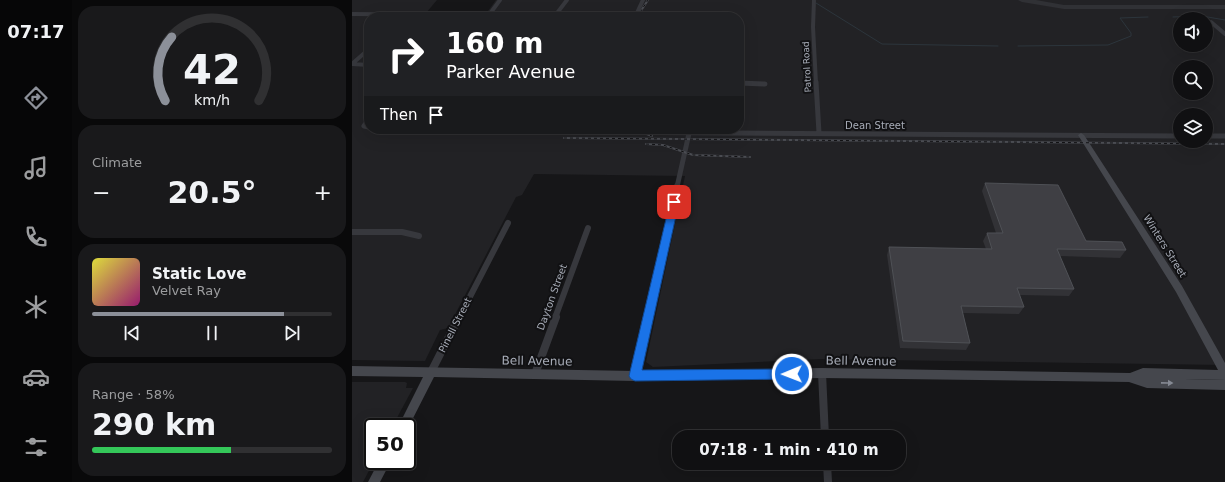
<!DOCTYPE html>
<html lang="en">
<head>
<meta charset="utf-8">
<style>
	:root { --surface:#101012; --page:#19191b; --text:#f1f3f6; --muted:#9c9d9f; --line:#303032; --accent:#8c9099 }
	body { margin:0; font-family:"DejaVu Sans",sans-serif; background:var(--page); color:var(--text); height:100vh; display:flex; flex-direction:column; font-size:15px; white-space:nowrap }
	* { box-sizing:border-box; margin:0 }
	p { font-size:13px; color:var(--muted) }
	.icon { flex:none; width:22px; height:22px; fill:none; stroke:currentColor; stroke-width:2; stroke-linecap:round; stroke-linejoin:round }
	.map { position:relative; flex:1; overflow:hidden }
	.panel { display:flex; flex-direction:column; gap:6px; padding:6px; background:#09090a; width:280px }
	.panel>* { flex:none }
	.banner { position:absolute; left:12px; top:12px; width:380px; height:122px; border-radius:16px; box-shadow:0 4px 16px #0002,0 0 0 1px var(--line); background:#202124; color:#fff; overflow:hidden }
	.tools { position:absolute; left:821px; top:12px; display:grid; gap:8px }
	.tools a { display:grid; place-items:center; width:40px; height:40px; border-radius:50%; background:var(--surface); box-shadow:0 4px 16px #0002,0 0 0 1px var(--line); font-size:20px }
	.speed { position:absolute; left:12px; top:418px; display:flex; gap:8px; font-size:20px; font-weight:700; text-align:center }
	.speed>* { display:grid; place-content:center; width:52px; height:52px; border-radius:50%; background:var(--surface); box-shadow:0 4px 16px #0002,0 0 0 1px var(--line); line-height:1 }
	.speed .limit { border:2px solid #111; border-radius:6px; background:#fff; color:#111 }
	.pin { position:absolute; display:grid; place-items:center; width:34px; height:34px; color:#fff; margin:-17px; border-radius:8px; box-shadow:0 2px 6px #0006 }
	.me { position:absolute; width:44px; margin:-22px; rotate:269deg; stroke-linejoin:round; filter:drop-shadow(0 0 3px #0008) }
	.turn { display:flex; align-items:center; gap:14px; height:84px; padding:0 16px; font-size:18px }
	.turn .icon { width:52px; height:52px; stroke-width:2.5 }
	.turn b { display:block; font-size:28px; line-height:34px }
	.then { display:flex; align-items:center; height:38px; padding:0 16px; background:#0003; gap:8px; font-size:15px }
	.big { font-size:30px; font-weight:600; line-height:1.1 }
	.panel .card { flex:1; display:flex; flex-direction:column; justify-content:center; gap:6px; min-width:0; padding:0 14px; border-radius:16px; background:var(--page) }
	.panel .dial { align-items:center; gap:0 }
	.dial svg { height:104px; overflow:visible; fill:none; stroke:var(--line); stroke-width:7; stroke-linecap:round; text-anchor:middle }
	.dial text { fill:var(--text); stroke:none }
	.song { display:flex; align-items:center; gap:12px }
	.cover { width:48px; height:48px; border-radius:6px; background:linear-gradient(135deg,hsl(60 70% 55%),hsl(320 70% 35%)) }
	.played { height:4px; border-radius:2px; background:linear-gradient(90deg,var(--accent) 80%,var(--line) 80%) }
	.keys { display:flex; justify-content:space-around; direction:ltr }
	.heat { display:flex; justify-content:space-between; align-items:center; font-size:22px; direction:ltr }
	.charge { height:6px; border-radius:3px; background:linear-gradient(90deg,#34c759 58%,var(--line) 0) }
	.trip { position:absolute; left:320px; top:430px; width:234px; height:40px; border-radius:16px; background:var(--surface); box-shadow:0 4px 16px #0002,0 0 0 1px var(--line); font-weight:600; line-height:40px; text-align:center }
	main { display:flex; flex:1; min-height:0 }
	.menu { display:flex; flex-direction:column; width:72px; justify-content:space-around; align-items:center; background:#060607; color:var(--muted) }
	.menu .icon { width:28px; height:28px }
	.menu .selected { color:var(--accent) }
	.menu b { font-size:18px; color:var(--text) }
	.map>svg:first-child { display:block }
	.built { fill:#222225; fill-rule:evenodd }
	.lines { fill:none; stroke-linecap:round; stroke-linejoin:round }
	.stream { stroke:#2c353c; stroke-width:1 }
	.taxiway { fill:#303135; fill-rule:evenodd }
	.street-far3 { stroke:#37383d; stroke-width:4 }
	.street-far2 { stroke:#37383d; stroke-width:5 }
	.street-far1 { stroke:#37383d; stroke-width:6 }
	.street { stroke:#37383d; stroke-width:8 }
	.secondary { fill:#45474d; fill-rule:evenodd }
	.rail-casing { stroke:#4a4c52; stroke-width:2 }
	.rail { stroke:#111113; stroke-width:1; stroke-dasharray:3; stroke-linecap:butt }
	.wall { fill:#323236 }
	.building { fill:#3f3f44; stroke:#4f5156 }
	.oneway { fill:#858993 }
	.route { fill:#1a73e8; stroke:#114b97 }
	.labels { text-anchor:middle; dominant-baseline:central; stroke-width:4; stroke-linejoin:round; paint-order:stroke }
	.far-street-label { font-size:9px; fill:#a8adb8; stroke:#111113 }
	.street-label { font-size:10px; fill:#a8adb8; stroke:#111113 }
	.near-street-label { font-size:12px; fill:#a8adb8; stroke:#111113 }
</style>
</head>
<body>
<main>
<nav class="menu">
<b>07:17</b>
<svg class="icon selected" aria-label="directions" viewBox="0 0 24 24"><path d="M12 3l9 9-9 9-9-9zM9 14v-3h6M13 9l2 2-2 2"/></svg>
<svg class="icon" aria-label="music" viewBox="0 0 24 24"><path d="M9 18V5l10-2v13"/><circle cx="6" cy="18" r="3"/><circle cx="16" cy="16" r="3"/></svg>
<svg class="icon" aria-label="phone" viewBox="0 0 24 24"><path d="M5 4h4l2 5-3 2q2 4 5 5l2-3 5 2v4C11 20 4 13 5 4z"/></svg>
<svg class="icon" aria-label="climate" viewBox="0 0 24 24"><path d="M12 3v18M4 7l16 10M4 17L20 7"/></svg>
<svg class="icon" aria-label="car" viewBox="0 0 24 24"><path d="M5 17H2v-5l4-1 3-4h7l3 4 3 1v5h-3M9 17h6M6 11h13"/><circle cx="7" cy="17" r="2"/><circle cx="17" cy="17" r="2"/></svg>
<svg class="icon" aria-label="filters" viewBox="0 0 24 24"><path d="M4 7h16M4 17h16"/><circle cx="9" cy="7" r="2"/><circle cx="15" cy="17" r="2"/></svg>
</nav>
<section class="panel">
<div class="card dial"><svg viewBox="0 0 100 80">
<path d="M14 69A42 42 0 1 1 86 69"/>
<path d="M14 69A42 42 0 0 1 19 20" stroke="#8c9099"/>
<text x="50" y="56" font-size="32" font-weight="700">42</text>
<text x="50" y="72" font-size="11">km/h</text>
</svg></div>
<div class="card"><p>Climate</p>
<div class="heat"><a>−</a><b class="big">20.5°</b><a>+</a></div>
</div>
<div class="card">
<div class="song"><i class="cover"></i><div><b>Static Love</b><p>Velvet Ray</p></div></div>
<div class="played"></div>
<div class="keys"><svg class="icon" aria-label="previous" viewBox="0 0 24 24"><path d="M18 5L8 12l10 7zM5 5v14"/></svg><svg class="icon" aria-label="pause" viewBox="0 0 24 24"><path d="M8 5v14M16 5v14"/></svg><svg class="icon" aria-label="next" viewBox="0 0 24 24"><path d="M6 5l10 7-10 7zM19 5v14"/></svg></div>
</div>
<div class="card"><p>Range · 58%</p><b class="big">290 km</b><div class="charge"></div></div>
</section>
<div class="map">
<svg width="873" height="482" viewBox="0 0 873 482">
	<rect width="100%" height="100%" fill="#161618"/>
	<!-- built -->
	<path class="built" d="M 0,0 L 85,0 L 74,13 L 122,13 L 136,11 L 144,0 L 873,0 L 873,365 L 469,359 L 301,367 L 294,362 L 333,176 L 182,174 L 170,195 L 164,197 L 96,328 L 88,330 L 73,361 L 0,360 ZM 17,17 L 387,17 L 387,129 L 17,129 ZM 828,19 L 854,19 L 854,45 L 828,45 ZM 828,67 L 854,67 L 854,93 L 828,93 ZM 828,115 L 854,115 L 854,141 L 828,141 Z
		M 0,382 L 53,382 L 55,383 L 54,388 L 61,388 L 40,427 L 21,427 L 22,461 L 11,482 L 0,482 Z"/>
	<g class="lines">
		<!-- stream -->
		<path class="stream" d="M 464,3 L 530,44 L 646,46
			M 821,17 L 850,16 L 873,20
			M 666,46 L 756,45 L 779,36 L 779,33 L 768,18 L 796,17"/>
		<!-- taxiway -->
		<path class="taxiway" d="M 666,0 L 684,0 L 712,5 L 873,5 L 873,9 L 712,9 L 670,2 Z"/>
		<!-- street-far3 -->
		<path class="street-far3" d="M 462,0 L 461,27 L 464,83
			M 0,14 L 203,16
			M 137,15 L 148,0
			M 202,17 L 215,0
			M 283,17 L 291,0
			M 859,22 L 873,34
			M 0,64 L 17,49
			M 0,64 L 17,65
			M 387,83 L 391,83"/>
		<!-- street-far2 -->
		<path class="street-far2" d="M 464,82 L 467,133
			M 387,83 L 413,84
			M 17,119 L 12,126 L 17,127
			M 218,129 L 237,132 L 828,136
			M 854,136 L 873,136
			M 325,187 L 338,129"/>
		<!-- street-far1 -->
		<path class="street-far1" d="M 0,232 L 50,232 L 67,236
			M 107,318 L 156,223
			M 203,318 L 236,228
			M 296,318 L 325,186"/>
		<!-- street -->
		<path class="street" d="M 79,372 L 107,317
			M 470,373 L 473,437
			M 183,374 L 204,317
			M 283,376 L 296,317
			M 475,463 L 476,482"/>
		<!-- secondary -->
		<path class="secondary" d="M 729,133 L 732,135 L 830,286 L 873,363 L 873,380 L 793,378 L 873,380 L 873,390 L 795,388 L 777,382 L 470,378 L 283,381 L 82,377 L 55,430 L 55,427 L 46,427 L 71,377 L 0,376 L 0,366 L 283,371 L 470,368 L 778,373 L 791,368 L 866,370 L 824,292 L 726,135 Z
			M 27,461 L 39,461 L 28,482 L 16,482 Z"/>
		<!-- rail casing -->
		<g class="rail-casing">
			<path id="rail" d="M 285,17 L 296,0
				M 281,129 L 300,136
				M 212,138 L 873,144
				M 294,144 L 311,145 L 341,155 L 398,157"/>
		</g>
		<!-- rail -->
		<use href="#rail" class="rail"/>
	</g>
	<!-- wall -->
	<path class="wall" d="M 633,183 L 734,241 L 774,250 L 768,258 L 708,256 L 722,289 L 717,296 L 668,295 L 672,307 L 667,314 L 611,313 L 618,343 L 614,350 L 548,348 L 535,255 L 537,247 L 634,249 L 631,241 L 635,233 L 644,233 L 630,191 Z"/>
	<!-- building -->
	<path class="building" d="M 633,183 L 706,185 L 734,241 L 770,242 L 774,250 L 705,249 L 722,289 L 665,288 L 672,307 L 609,306 L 618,343 L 551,341 L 537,247 L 640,249 L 635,233 L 651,233 Z"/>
	<!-- one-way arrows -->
	<defs><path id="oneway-solid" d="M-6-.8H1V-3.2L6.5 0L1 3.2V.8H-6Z"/></defs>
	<use class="oneway" href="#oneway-solid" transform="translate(815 383) rotate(1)"/>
	<!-- route -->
	<path class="route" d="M 322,199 L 327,202 L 290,370 L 440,369 L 443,370 L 445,374 L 443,378 L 440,379 L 283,381 L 279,379 L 277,376 L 318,202 Z"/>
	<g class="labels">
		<!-- far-street labels -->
		<g class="far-street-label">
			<text transform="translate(455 67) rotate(-93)">Patrol Road</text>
		</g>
		<!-- street labels -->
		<g class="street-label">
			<text x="523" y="125">Dean Street</text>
			<text transform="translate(813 246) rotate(58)">Winters Street</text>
			<text transform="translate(200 297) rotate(-70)">Dayton Street</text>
			<text transform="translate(103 325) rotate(-63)">Pinell Street</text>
		</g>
		<!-- near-street labels -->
		<g class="near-street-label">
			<text transform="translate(185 361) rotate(1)">Bell Avenue</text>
			<text transform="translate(509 361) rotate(1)">Bell Avenue</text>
		</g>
	</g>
</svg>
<div class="tools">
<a><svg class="icon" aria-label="sound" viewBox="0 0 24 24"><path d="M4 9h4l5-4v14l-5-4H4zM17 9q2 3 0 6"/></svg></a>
<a><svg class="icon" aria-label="search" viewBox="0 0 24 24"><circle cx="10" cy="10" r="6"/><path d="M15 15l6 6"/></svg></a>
<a><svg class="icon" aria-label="layers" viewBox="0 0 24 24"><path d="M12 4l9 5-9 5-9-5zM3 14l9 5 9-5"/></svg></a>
</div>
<div class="speed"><div class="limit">50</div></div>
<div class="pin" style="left:322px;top:202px;background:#d93025"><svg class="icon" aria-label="arrive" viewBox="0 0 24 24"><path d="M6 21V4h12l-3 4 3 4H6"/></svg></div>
<svg class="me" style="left:440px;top:374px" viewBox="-20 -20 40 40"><circle r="17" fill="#1a73e8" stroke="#fff" stroke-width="3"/><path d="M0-11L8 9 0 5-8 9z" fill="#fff"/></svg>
<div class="trip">07:18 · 1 min · 410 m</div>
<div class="banner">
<div class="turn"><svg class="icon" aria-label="right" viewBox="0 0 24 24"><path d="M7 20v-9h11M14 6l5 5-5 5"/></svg><div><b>160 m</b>Parker Avenue</div></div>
<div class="then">Then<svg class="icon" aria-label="arrive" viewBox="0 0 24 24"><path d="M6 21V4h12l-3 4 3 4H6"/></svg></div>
</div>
</div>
</main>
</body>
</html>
